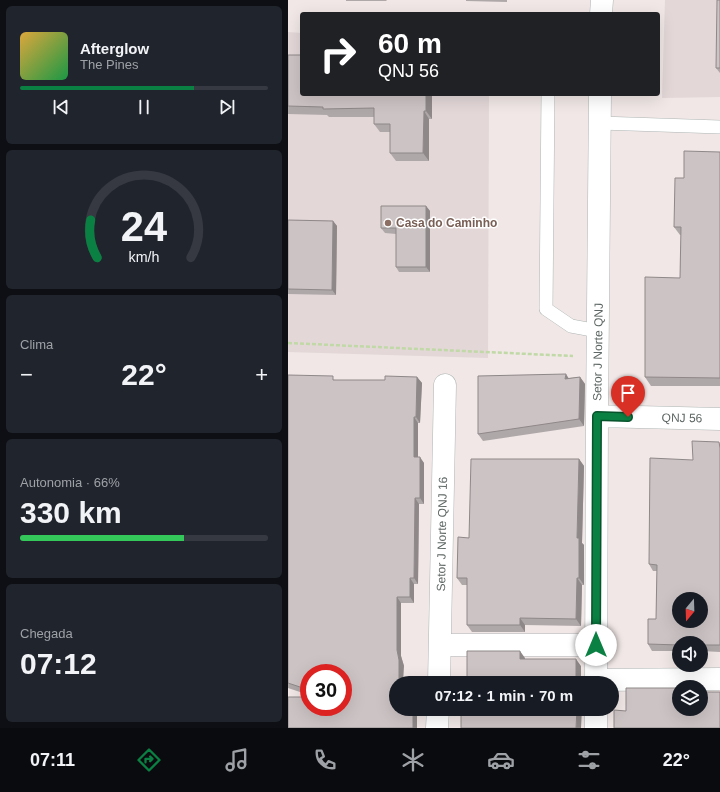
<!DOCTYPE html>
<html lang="pt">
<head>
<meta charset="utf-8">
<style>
	:root { --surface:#171b24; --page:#20242c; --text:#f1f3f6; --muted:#9ea1a6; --line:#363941; --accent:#0b8043 }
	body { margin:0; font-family:Helvetica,sans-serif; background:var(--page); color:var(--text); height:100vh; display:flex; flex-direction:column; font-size:15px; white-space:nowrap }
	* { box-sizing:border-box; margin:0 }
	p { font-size:13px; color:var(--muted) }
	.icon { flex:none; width:22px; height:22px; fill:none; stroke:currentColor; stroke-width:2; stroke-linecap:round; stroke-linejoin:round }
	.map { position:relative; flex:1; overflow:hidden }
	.details { display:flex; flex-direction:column; gap:6px; padding:6px; background:#0d0f14; width:288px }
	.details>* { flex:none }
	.top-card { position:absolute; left:12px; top:12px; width:360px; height:84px; border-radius:4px; box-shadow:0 4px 16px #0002; background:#202124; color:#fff; overflow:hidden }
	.needle { width:26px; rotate:199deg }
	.tools { position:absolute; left:384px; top:592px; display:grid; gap:8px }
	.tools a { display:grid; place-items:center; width:36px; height:36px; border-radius:50%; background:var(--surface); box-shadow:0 4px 16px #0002; font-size:20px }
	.speed { position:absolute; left:12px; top:664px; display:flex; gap:8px; font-size:20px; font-weight:700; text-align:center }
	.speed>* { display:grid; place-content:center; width:52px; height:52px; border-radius:50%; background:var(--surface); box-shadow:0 4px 16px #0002; line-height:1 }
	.speed .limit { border:6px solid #d22; background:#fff; color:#111 }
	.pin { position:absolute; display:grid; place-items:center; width:34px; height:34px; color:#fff; margin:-41px -17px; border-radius:50% 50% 50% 0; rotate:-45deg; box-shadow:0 0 4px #0007 }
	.pin .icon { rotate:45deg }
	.me { position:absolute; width:44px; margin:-22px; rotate:0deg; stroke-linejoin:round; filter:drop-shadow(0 0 3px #0008) }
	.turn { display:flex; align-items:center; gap:14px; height:84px; padding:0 12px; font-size:18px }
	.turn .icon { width:52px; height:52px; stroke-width:2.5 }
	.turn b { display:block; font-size:28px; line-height:34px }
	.big { font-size:30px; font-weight:700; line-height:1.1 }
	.details .card { flex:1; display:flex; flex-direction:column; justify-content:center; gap:6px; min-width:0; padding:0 14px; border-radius:6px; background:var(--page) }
	.details .dial { align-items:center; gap:0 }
	.dial svg { height:104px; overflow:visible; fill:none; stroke:var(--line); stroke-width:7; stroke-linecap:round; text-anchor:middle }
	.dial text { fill:var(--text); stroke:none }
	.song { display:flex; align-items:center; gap:12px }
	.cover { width:48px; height:48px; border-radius:6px; background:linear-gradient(135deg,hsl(40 70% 55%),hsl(140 70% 35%)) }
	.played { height:4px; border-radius:2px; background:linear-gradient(90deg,var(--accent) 70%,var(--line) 70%) }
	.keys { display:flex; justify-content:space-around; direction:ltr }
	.heat { display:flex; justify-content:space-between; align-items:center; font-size:22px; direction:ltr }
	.charge { height:6px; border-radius:3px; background:linear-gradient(90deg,#34c759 66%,var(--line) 0) }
	.trip { position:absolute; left:101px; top:676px; width:230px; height:40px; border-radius:20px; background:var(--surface); box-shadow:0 4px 16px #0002; font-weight:700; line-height:40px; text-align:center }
	.dock { display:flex; height:64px; justify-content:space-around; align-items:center; background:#090b0e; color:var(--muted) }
	.dock .icon { width:28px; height:28px }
	.dock .selected { color:var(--accent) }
	.dock b { font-size:18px; color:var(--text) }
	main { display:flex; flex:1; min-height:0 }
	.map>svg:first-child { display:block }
	.education { fill:#e3d7d8 }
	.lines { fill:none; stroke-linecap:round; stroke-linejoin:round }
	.lane-casing { stroke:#afb6b5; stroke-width:14 }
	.street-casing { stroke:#afb6b5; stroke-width:23 }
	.path { stroke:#c0d9a6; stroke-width:2.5; stroke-dasharray:4 2; stroke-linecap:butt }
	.lane { stroke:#fff; stroke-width:13 }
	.street { stroke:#fff; stroke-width:22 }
	.wall { fill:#afa8a9 }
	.shaded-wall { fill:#8f8889 }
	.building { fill:#ccc3c4; stroke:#8f8889; fill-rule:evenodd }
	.route-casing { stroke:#07532c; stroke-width:10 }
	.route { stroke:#0b8043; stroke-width:7 }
	.education-dot { fill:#8d6e63; stroke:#fff; stroke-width:1.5 }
	.labels { text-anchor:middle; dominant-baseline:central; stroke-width:3; stroke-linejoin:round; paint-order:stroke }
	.education-label { font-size:12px; font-weight:bold; fill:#785e54; stroke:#fff; text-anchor:start }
	.street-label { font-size:12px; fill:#5e6765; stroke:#fff }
</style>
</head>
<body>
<main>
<section class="details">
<div class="card">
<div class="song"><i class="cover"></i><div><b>Afterglow</b><p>The Pines</p></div></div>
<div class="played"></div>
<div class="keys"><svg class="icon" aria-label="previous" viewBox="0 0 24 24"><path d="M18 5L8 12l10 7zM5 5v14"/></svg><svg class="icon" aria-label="pause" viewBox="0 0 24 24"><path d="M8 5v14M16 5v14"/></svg><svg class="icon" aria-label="next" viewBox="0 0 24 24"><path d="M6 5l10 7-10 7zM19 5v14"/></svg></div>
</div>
<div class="card dial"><svg viewBox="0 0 100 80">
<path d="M14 69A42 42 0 1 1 86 69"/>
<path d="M14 69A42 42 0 0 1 9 40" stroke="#0b8043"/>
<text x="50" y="56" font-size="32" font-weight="700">24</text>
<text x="50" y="72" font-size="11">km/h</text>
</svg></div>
<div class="card"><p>Clima</p>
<div class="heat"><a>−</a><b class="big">22°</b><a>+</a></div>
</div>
<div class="card"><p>Autonomia · 66%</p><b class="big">330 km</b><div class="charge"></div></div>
<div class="card"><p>Chegada</p><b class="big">07:12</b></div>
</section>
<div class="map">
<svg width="432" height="728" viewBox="0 0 432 728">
	<rect width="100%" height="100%" fill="#f0e7e6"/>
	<!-- education -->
	<path class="education" d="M 377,0 L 432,0 L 432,97 L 374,98 Z
		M 0,32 L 14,33 L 14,94 L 201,94 L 200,358 L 0,352 Z"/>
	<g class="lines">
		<!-- lane casing -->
		<g class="lane-casing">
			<path id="lane" d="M 260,94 L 258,309 L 283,326 L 310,331
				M 312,123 L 432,127"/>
		</g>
		<!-- street casing -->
		<g class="street-casing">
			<path id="street" d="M 313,14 L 314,0
				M 309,416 L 432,419
				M 152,645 L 309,645
				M 309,680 L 432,679
				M 151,683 L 157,385
				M 308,683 L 309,416 L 312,94
				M 149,728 L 150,709
				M 308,728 L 308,709"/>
		</g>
		<!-- path -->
		<path class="path" d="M 0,343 L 285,356"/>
		<!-- lane -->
		<use href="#lane" class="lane"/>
		<!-- street -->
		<use href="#street" class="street"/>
	</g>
	<!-- wall -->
	<path class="wall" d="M 58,0 L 99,0 L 98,1 L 58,1 Z
		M 178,0 L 219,0 L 219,2 L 178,1 Z
		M 432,0 L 432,73 L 428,68 Z
		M 0,55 L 14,94 L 142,94 L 144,96 L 144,119 L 141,119 L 141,161 L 108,161 L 102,153 L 102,132 L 92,132 L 86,124 L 86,117 L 41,117 L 39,115 L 0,114 Z
		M 432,152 L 432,386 L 363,386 L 357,377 L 392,278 L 393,235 L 392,235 L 386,227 L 396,178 Z
		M 138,206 L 142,211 L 142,272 L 111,272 L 108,267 L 108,234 L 97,233 L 93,228 Z
		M 0,220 L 45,221 L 49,226 L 48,295 L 0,294 Z
		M 0,375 L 48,380 L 97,380 L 129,377 L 134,383 L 132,423 L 130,423 L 130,457 L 136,463 L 136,504 L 131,504 L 130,584 L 126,584 L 126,603 L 113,603 L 113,656 L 116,666 L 55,707 L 21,673 L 21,695 L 0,688 Z
		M 292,377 L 297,384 L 296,426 L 195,441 L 190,434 L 281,378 Z
		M 432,443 L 432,652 L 413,651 L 413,643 L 391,643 L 391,651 L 364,651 L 360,644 L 368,619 L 369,571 L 365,571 L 361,564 L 405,460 Z
		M 291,459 L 296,466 L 294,543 L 296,545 L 296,585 L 294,585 L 293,626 L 237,625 L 237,632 L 184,632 L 179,625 L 179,585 L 174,585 L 169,578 L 181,538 Z"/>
	<!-- shaded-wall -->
	<path class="shaded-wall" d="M 138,94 L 142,94 L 144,96 L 144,119 L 138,111 Z
		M 136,111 L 141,119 L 141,161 L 135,153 Z
		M 138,206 L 142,211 L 142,272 L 138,267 Z
		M 45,221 L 49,226 L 48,295 L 44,290 Z
		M 278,374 L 283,382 L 277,379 Z
		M 129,377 L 134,383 L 132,423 L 128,417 Z
		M 292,377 L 297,384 L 296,426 L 291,419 Z
		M 126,417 L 130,423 L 130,463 L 126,457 Z
		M 132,457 L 136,463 L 136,504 L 132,498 Z
		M 291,459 L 296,466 L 294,543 L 296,545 L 296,585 L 291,578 L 289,538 Z
		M 127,498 L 131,504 L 130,584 L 126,578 Z
		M 122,578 L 126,584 L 126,603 L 122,597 Z
		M 289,578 L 294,585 L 293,626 L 288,619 Z
		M 109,597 L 113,603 L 113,656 L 116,666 L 115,683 L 111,683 L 109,650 Z
		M 232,618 L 237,625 L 237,632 L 232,625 Z
		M 232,651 L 237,658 L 237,665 L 232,659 Z
		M 288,659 L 293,666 L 293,683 L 288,683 Z
		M 125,709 L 129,709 L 129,728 L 125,728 Z
		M 289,709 L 294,709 L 293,728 L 288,728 Z"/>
	<!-- building -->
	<path class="building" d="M 429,0 L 432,0 L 432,68 L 428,68 Z
		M 0,55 L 14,55 L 14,94 L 138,94 L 138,111 L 136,111 L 135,153 L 102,153 L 102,124 L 86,124 L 86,108 L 35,109 L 35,107 L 0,106 Z
		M 396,151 L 432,152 L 432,378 L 357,377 L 357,277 L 392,278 L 393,227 L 386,227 L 387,178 L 396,178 Z
		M 93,206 L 138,206 L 138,267 L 108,267 L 108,228 L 93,228 Z
		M 0,220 L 45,221 L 44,290 L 0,289 Z
		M 278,374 L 277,379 L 292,377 L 291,419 L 190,434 L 190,376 Z
		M 0,375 L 45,376 L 45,380 L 97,380 L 97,376 L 129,377 L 128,417 L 126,417 L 126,457 L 132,457 L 132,498 L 127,498 L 126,578 L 122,578 L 122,597 L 109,597 L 109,650 L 111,660 L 111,683 L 108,683 L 108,709 L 125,709 L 125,728 L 0,728 L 0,697 L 21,697 L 21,707 L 55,707 L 55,673 L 21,673 L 21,690 L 0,683 Z
		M 404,441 L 431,442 L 432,448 L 432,645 L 413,645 L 413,643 L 391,643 L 391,645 L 360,644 L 360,619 L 368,619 L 369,565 L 361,564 L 362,458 L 405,460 ZM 391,599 L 413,599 L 413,621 L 391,621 Z
		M 183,459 L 291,459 L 289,538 L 291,538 L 291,578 L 289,578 L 288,619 L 232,618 L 232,625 L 179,625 L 179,578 L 169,578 L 170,537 L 181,538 Z
		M 179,651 L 232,651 L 232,659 L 288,659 L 288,683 L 179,683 Z
		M 338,688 L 391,688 L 391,709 L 413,709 L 413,692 L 432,692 L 432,728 L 326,728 L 326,710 L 338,711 Z
		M 173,709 L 289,709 L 288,728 L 173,728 Z"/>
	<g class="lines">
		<!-- route casing -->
		<g class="route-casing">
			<path id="route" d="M 308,645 L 309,416 L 340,417"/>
		</g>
		<!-- route -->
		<use href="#route" class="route"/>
	</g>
	<!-- markers -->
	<circle class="education-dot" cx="100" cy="223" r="4"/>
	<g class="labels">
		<!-- education labels -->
		<g class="education-label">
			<text x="108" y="223">Casa do Caminho</text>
		</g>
		<!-- street labels -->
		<g class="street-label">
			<text transform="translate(310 352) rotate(-89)">Setor J Norte QNJ</text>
			<text transform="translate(394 418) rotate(1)">QNJ 56</text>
			<text transform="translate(154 534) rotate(-89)">Setor J Norte QNJ 16</text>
		</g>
	</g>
</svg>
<div class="tools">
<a><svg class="needle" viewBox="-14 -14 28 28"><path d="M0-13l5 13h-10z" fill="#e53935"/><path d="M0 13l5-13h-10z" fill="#9ea1a6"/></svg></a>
<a><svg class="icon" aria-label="sound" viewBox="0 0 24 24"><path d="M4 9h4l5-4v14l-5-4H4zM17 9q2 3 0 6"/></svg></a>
<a><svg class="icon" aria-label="layers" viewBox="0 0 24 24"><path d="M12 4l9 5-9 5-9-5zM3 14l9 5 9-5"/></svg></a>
</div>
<div class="speed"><div class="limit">30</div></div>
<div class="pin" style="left:340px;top:417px;background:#d93025"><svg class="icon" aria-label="arrive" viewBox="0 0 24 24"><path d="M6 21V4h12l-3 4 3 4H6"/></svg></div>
<svg class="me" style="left:308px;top:645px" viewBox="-20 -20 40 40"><circle r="19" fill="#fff"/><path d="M0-13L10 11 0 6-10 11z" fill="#0b8043"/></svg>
<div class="trip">07:12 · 1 min · 70 m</div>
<div class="top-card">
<div class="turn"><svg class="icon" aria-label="right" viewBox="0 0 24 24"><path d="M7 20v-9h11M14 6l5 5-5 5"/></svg><div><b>60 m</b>QNJ 56</div></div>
</div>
</div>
</main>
<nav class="dock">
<b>07:11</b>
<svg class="icon selected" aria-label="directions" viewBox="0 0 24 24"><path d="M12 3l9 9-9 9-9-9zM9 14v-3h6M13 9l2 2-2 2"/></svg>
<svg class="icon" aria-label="music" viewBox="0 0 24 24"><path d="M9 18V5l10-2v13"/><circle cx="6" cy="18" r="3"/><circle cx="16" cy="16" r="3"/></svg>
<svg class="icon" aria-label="phone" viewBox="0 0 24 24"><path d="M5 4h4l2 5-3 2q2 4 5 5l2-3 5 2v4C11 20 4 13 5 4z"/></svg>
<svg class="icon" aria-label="climate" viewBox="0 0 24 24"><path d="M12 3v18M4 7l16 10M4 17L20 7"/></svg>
<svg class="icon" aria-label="car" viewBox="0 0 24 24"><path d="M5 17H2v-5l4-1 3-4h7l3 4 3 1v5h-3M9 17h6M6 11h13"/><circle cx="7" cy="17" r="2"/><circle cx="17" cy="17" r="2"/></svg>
<svg class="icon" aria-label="filters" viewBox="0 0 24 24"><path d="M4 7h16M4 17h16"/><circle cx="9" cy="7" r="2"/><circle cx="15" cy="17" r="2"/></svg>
<b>22°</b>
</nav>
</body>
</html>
